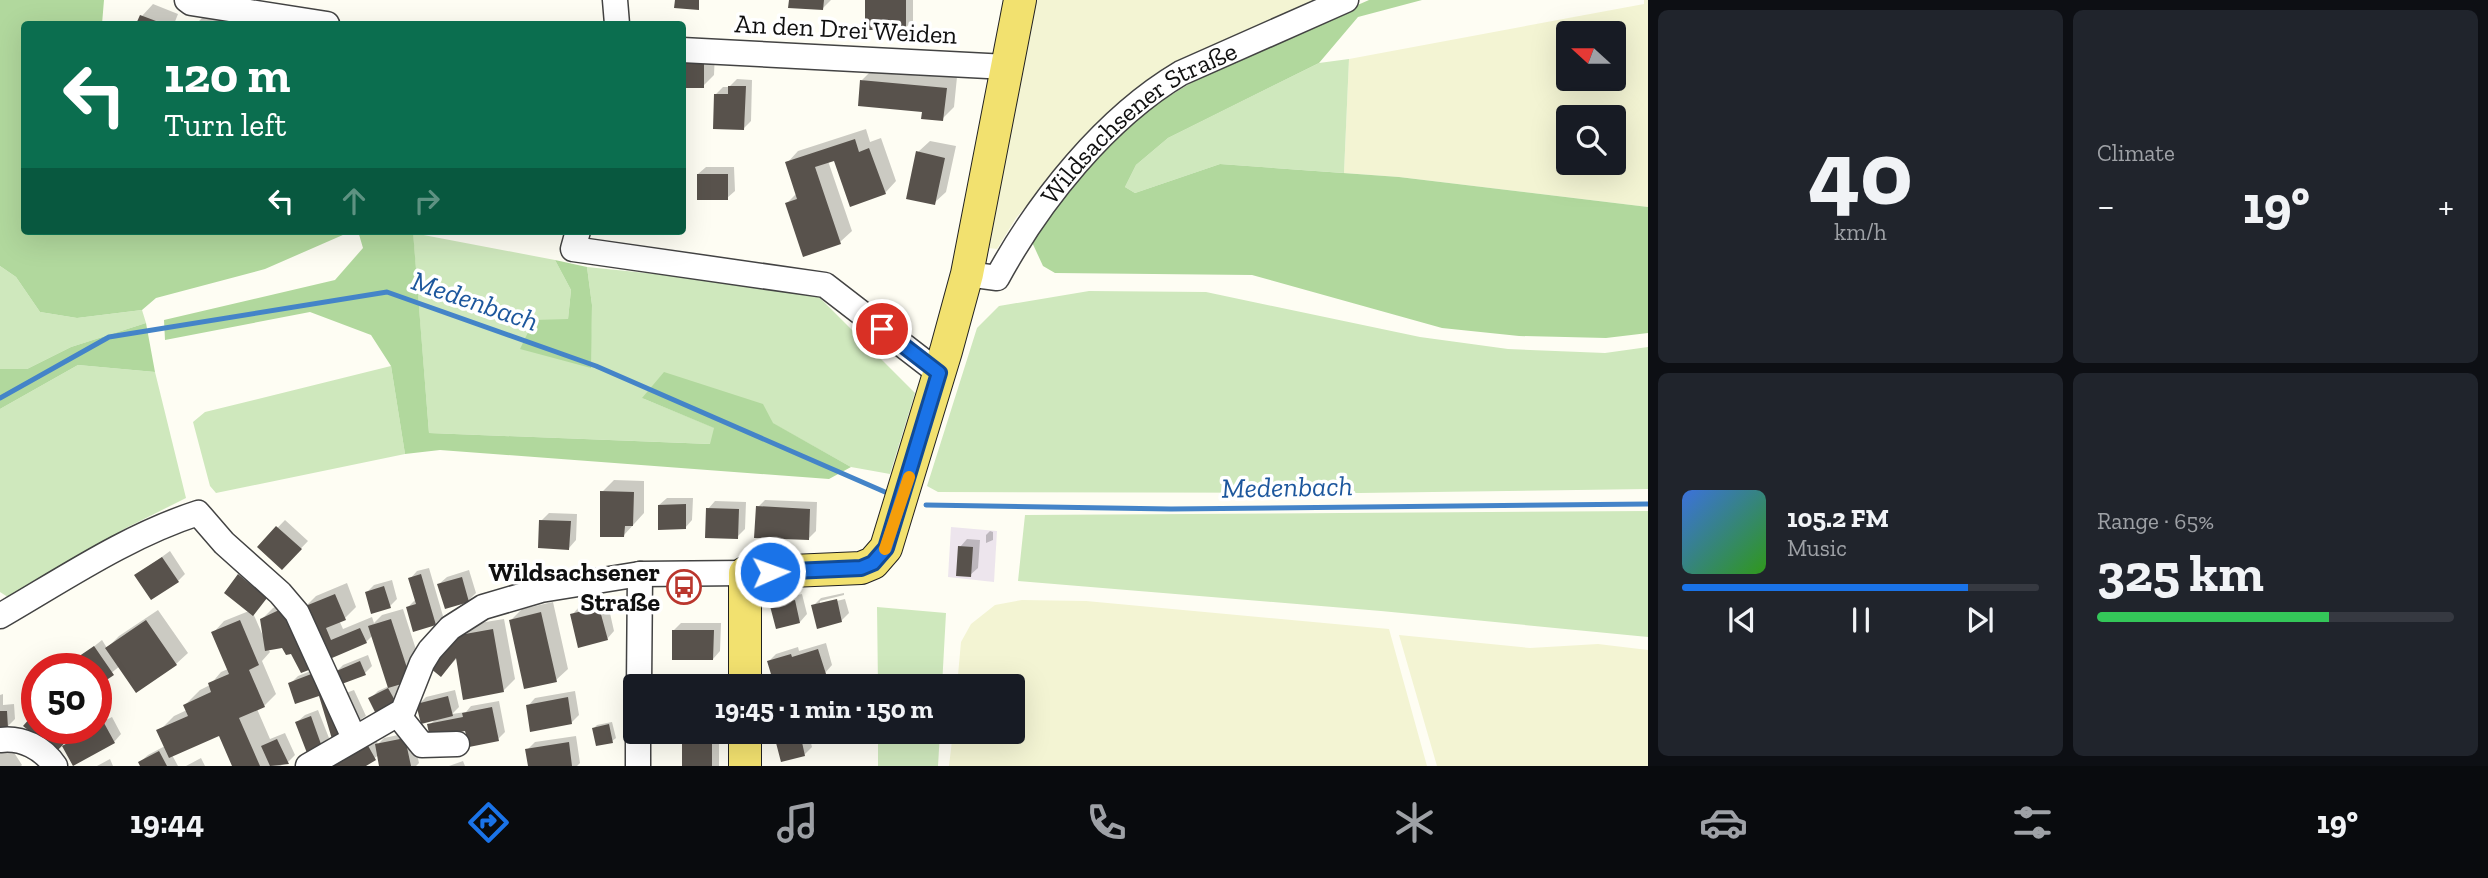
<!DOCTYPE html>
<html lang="en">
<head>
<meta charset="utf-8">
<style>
	:root { --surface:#171b24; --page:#20242c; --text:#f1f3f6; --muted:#9ea1a6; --line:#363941; --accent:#1a73e8 }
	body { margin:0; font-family:"Zilla Slab",serif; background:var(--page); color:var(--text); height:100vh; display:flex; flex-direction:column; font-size:26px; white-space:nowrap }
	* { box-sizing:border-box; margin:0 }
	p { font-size:23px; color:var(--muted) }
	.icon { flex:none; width:38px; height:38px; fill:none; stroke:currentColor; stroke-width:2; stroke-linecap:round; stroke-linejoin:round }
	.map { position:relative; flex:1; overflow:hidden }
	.details { display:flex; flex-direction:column; gap:10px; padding:10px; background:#0d0f14; width:840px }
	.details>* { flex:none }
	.hud { position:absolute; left:21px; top:21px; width:665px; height:214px; border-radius:7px; box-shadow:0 7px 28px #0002; background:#0b6e4f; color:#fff; overflow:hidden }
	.needle { width:46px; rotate:291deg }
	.controls { position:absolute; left:1556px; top:21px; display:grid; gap:14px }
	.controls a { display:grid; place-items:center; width:70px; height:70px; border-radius:7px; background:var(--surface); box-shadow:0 7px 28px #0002; font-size:35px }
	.speed { position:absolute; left:21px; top:653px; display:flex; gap:14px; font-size:35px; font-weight:700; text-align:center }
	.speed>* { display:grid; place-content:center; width:91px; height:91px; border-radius:50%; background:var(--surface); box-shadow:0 7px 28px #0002; line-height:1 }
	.speed .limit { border:10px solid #d22; background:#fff; color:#111 }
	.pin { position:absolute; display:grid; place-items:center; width:60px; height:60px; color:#fff; margin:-30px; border:4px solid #fff; border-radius:50%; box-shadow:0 2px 7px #0007 }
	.me { position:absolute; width:77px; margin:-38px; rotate:88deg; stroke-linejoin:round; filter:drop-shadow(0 0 5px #0008) }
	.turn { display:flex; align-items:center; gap:24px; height:147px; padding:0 28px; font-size:32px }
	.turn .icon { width:91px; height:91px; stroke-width:2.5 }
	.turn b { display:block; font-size:49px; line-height:60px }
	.lanes { display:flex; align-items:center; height:66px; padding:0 28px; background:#0003; justify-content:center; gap:35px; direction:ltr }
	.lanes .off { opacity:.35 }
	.big { font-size:52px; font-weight:700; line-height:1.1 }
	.details .widget { flex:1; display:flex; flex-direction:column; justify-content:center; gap:10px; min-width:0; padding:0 24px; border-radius:10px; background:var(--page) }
	.details .dial { align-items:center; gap:0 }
	.dial b { font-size:91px; line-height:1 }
	.song { display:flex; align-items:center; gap:21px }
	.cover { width:84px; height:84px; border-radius:10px; background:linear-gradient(135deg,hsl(220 70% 55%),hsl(110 70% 35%)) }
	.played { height:7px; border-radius:4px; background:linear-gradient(90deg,var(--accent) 80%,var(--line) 80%) }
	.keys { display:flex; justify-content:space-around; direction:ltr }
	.heat { display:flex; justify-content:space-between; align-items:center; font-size:38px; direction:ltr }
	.charge { height:10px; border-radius:5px; background:linear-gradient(90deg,#34c759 65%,var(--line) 0) }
	.details .tiles { flex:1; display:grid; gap:10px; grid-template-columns:repeat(2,1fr) }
	.trip { position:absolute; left:623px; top:674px; width:402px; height:70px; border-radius:7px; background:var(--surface); box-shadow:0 7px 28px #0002; font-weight:700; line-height:70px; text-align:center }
	.dock { display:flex; height:112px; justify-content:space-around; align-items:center; background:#090b0e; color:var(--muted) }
	.dock .icon { width:49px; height:49px }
	.dock .active { color:var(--accent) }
	.dock b { font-size:32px; color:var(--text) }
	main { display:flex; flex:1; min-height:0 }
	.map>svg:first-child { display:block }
	.industrial { fill:#ede5ed }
	.farmland { fill:#f3f4d3; fill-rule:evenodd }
	.green { fill:#cfe8bd }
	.forest { fill:#b1d89d }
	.shadow { fill:#0003 }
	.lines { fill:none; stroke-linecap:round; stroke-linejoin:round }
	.stream { stroke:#4484c8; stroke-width:5 }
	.building { fill:#58524c }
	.minor-casing { stroke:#434343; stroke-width:27 }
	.major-casing { stroke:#212121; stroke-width:34 }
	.minor { stroke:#fff; stroke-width:24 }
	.major { stroke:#f2e16f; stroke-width:32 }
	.route-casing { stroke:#114b97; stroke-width:18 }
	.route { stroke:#1a73e8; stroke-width:12 }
	.slow { stroke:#f59e0b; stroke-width:12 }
	.labels { text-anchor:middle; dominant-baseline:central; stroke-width:7; stroke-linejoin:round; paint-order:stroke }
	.street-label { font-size:26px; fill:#101010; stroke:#fff }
	.poi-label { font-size:26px; font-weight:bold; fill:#101010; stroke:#fff; text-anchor:end }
	.water-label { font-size:28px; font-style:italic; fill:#1d579d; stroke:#fff }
</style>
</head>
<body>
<main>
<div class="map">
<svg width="1648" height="766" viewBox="0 0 1648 766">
	<rect width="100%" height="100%" fill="#fefdf3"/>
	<!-- industrial -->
	<path class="industrial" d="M 951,527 L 997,531 L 994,582 L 948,577 Z"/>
	<!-- farmland -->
	<path class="farmland" d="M 1036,0 L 1321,0 L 1158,72 L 1101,120 L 1016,218 L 997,249 L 989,248 Z
		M 1644,0 L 1648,0 L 1648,207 L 1399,177 L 1344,173 L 1349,59 L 1644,4 ZM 1568,33 L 1614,33 L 1614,79 L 1568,79 ZM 1568,117 L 1614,117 L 1614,163 L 1568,163 Z
		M 1022,600 L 1086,601 L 1389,629 L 1427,766 L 949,766 L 953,732 L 1013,732 L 1013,686 L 957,686 L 961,642 L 971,624 L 995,605 Z
		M 1399,635 L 1530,648 L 1598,644 L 1648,650 L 1648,766 L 1437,766 Z"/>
	<!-- green -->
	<path class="green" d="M 1349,59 L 1344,173 L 1220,164 L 1135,193 L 1125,187 L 1136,165 L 1168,138 L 1319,63 Z
		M 413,233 L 555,260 L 571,290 L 568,319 L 590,368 L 592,305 L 587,267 L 812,290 L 915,393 L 890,474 L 851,467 L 772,423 L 642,398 L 715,428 L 711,444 L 429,433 Z
		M 0,266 L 16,277 L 40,312 L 77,318 L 142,310 L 146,323 L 71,347 L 27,369 L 0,369 Z
		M 1089,291 L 1206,292 L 1420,337 L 1508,349 L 1605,353 L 1648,347 L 1648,489 L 1359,493 L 938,492 L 927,486 L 977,328 L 999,306 Z
		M 78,365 L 155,372 L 186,498 L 126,528 L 11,599 L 0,592 L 0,409 Z
		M 391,366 L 405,454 L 216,493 L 210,486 L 193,422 L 205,412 Z
		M 1648,511 L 1648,637 L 1381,611 L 1018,581 L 1025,515 Z
		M 877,607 L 946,613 L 942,686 L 878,686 Z
		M 878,732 L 940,732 L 938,766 L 878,766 Z"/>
	<!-- forest -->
	<path class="forest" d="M 0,0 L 104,0 L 102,24 L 24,24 L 24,231 L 352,231 L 265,269 L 156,298 L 142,310 L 77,318 L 40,312 L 16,277 L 0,266 Z
		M 1369,0 L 1422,0 L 1358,17 L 1319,63 L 1168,138 L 1136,165 L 1125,187 L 1135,193 L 1220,164 L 1399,177 L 1648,207 L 1648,333 L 1606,338 L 1519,336 L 1442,328 L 1252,275 L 1055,273 L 1043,266 L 1031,240 C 1052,212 1072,180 1096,155 C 1170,79 1274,42 1369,0 Z
		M 358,231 L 413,231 L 429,433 L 710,444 L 714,428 L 642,398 L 664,372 L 763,404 L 773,423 L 851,467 L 829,479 L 440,450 L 405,454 L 391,366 L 371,335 L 310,312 L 165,340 L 164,320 L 335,280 L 363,248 Z
		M 555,260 L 587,267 L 592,305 L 591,368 L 520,349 L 534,320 L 568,319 L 571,290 Z
		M 146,323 L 155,372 L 78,365 L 0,409 L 0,369 L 27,369 L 71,347 Z"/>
	<!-- shadow -->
	<path class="shadow" d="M 790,0 L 831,0 L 823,8 Z
		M 867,0 L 913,0 L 913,21 L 905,28 Z
		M 153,4 L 178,14 L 174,24 L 138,24 L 142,16 Z
		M 208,12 L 246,24 L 196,24 Z
		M 682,51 L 715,52 L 714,75 L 703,86 Z
		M 873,69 L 957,77 L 954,107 L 942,119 L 862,80 Z
		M 737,79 L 752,80 L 751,121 L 744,128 L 716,94 L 723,87 L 729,87 Z
		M 866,129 L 870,142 L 881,138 L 896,181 L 885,193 L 835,159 L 828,161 L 852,231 L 840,242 L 787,203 L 797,193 L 787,163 L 798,151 Z
		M 930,141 L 956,146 L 946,192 L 934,203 L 918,152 Z
		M 706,167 L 734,167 L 735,191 L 727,198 L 698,174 Z
		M 614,480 L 644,481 L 644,513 L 624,535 L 602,492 Z
		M 667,498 L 693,498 L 692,520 L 685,528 L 659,505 Z
		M 765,500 L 817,502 L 816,531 L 808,539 L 758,507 Z
		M 715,501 L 746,502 L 745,529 L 737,537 L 708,509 Z
		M 549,513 L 577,514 L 576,540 L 569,548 L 541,521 Z
		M 285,520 L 308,541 L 290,560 L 259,547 Z
		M 990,531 L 993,532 L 993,540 L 986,543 L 986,535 Z
		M 967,539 L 980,540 L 978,568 L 970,575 L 960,547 Z
		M 170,551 L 185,574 L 178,581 L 137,575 Z
		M 247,568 L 273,590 L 253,613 L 263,636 L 262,619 L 273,608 L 291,599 L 305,607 L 316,596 L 347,583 L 356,607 L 345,618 L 339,620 L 343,629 L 372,617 L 374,623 L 382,615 L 403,609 L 420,662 L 397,684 L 404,697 L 397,704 L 370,699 L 378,691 L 389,686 L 373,635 L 366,642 L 292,652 L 282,646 L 268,649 L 270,652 L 262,661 L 276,694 L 264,706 L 257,709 L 270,739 L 285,733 L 295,755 L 288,762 L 280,766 L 234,766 L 220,734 L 172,755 L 178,766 L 142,766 L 140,762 L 148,755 L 165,746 L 159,731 L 174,716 L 187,710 L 185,705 L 200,690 L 210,685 L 221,672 L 228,669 L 213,633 L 224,621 L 249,611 L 240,575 Z
		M 429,568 L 443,616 L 435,624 L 407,608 L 416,599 L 410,579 L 417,571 Z
		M 469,570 L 476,593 L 468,601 L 439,584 L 447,577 Z
		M 392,580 L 397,599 L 390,606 L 367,592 L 374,585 Z
		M 844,593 L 844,595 L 820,601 L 820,605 L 845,599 L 849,613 L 841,621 L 813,606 L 821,598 Z
		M 802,594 L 807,614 L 800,622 L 772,607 L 779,599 Z
		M 607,600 L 614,631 L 607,639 L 572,615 L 579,607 Z
		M 553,602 L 568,669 L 556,680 L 511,620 L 522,609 Z
		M 158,610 L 188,653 L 176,664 L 120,666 L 96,685 L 96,668 L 83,668 L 77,660 L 102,640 L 107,648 L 119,636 Z
		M 504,619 L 515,679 L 503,691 L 458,657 L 441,675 L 467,625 Z
		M 681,623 L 721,623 L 720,651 L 713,659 L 673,631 Z
		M 826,643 L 832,665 L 825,673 L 799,675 L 769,661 L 776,654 L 798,647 L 799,651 Z
		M 368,655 L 372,666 L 365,673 L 336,672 L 343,665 Z
		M 326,665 L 320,693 L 290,684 L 298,676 Z
		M 687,678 L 722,679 L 721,686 L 679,686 Z
		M 103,687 L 110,693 L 96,708 L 96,694 Z
		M 354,690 L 366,716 L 355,723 L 346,693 Z
		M 455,690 L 459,707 L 452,714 L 466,712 L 471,706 L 499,701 L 505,732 L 498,739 L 467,729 L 429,725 L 436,719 L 418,705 L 426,697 Z
		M 575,691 L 579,715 L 571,723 L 528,706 L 535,698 Z
		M 3,694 L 3,705 L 14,704 L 15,719 L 8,726 L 0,727 L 0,695 Z
		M 318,710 L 329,738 L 321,745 L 297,722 L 305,715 Z
		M 112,717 L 121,734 L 114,742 L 65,746 L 72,738 L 91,728 L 96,728 L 96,725 Z
		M 612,722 L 616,738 L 612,741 L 594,728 L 597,725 Z
		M 412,732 L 419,763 L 416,766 L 381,766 L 379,755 L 362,766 L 331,761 L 374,736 L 378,744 L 384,738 Z
		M 784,732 L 808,732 L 812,747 L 804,755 L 777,740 Z
		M 692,733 L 719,734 L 719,766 L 684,766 L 684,741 Z
		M 576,736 L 580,763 L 577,766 L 530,766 L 527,750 L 535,742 Z
		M 6,740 L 22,765 L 21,766 L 0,766 L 0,744 Z
		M 201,758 L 205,766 L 186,766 Z
		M 110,759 L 113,766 L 97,766 Z
		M 463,761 L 465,766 L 449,766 Z"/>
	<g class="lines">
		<!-- stream -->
		<path class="stream" d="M 0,398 L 109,337 L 387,292 L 596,366 L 885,492
			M 926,505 L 1171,509 L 1648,504"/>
	</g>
	<!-- building -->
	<path class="building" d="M 675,0 L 699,0 L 699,10 L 674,8 Z
		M 789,0 L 824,0 L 823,10 L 788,8 Z
		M 865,0 L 906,0 L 906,30 L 865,30 Z
		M 140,15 L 164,24 L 136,24 Z
		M 682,62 L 704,63 L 704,88 L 682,88 Z
		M 860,80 L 947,88 L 943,121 L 921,119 L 922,112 L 858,106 Z
		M 728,86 L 746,86 L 744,130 L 713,129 L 714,94 L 728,94 Z
		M 855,139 L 859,152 L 869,148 L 886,194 L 850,207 L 834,161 L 815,167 L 841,244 L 803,257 L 785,203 L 797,199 L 785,162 Z
		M 916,151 L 945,158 L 935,205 L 906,199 Z
		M 697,174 L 728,174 L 728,200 L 697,200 Z
		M 600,491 L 634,492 L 633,526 L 625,526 L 624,537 L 600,537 Z
		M 686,504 L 686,529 L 658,530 L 658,505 Z
		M 756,506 L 810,509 L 809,540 L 754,538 Z
		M 706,508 L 739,509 L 738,539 L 705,538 Z
		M 539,520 L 571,521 L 569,550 L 538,548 Z
		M 276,526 L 302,549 L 282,570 L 257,547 Z
		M 958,546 L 973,547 L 971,577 L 956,576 Z
		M 162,557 L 179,582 L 151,600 L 134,575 Z
		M 238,574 L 267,598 L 253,616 L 224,593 Z
		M 421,574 L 436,625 L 413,632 L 406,607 L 416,604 L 408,578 Z
		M 462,577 L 469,602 L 445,609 L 437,584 Z
		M 384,586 L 391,608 L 371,614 L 365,592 Z
		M 335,594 L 346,620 L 326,628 L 331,640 L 360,628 L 367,643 L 325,661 L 303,607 Z
		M 837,599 L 842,622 L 817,629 L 811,605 Z
		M 795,600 L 800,623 L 776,629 L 770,606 Z
		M 599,607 L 608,640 L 578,648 L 570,614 Z
		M 279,610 L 299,633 L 314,668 L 301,673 L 291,654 L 286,655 L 282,648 L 265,651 L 260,619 Z
		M 541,612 L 557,682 L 524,689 L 509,620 Z
		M 391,619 L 409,674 L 405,683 L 388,688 L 368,626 Z
		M 146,620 L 177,665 L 136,693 L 105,648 Z
		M 240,620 L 259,665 L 249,670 L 265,707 L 239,718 L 260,766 L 232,766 L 219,736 L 169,758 L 156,730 L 188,716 L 183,705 L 211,692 L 208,683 L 229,674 L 211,632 Z
		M 493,629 L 504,692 L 463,700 L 456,658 L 441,677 L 430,668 L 454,636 Z
		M 672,630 L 714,630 L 713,660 L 672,660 Z
		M 94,646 L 114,675 L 96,687 L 96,668 L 81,668 L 75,659 Z
		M 818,649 L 826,674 L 799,682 L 798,677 L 774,684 L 767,661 L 791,654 L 792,657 Z
		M 360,661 L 366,675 L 339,685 L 334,672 Z
		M 319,671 L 343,732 L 332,739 L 319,696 L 295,704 L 288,683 Z
		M 388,688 L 398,706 L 377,716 L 368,698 Z
		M 448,696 L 453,716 L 421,724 L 416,704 Z
		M 568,697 L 572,724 L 530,732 L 526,705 Z
		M 492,707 L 499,741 L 469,747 L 465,731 L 430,738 L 427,724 L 463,717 L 462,713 Z
		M 37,710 L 37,728 L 46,728 L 38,738 L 23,726 Z
		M 0,711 L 7,711 L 8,728 L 0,729 Z
		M 311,716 L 322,747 L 307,753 L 295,722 Z
		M 104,723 L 115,743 L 73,766 L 62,746 Z
		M 609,724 L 613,743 L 596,746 L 592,728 Z
		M 61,728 L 79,728 L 57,751 L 48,741 Z
		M 800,733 L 805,756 L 781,762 L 775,739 Z
		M 405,738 L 411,766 L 379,766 L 375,744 Z
		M 277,739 L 289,764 L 270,766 L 261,746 Z
		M 682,740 L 712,740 L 712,766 L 682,766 Z
		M 366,742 L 376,760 L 366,766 L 326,766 Z
		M 569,742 L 572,766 L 528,766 L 525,749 Z
		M 159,751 L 167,766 L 140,766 L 138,762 Z"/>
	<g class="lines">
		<!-- minor casing -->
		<g class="minor-casing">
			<g id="minor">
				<path d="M 187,0 L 191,3 L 327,24"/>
				<path d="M 615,0 L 617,24"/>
				<path d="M 682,50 L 1007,67"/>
				<path d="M 578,231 L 573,249 L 825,285 L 939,373"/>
				<path id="s1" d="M 967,274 L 997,278 C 1039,201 1105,118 1181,73 L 1346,0"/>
				<path d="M 0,616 C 64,579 127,536 198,513 L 224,543 L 280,593 L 297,613 L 354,738"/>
				<path d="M 639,686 L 640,574"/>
				<path d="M 398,715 L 422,745 L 457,744"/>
				<path d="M 0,740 C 22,737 43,748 55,766"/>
				<path d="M 308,766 L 403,711 L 422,663 L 430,650 L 450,628 L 483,607 L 541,590 L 640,574 L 745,573"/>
				<path d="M 638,766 L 638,732"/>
			</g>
		</g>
		<!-- major casing -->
		<g class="major-casing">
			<path id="major" d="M 745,686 L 745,573 L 861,568 L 873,563 L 886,548 L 946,351 L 967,274 L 1020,0
				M 745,732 L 745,766"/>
		</g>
		<!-- minor -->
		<use href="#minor" class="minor"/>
		<!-- major -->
		<use href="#major" class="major"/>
	</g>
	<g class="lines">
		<!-- route casing -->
		<g class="route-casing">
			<path id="route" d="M 770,572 L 861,568 L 873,563 L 886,548 L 939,373 L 882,329"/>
		</g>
		<!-- route -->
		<use href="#route" class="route"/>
		<!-- slow -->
		<path class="slow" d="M 885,549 L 909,477"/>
	</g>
	<!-- icons -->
	<defs>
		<g id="bus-ring" transform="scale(1.75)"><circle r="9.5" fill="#fff" stroke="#ba362d" stroke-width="1.5"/><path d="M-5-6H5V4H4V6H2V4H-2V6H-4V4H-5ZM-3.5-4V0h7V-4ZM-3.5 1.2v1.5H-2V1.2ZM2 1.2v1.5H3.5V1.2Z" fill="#ba362d"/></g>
	</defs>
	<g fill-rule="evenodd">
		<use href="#bus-ring" x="684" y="587"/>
	</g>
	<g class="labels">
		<!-- street labels -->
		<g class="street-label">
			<text transform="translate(846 29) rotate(3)">An den Drei Weiden</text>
			<text stroke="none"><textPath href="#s1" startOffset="245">Wildsachsener Straße</textPath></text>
		</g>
		<!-- poi labels -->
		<g class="poi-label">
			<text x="660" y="572">Wildsachsener<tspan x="660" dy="30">Straße</tspan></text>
		</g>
		<!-- water labels -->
		<g class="water-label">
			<text transform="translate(475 301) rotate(19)">Medenbach</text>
			<text transform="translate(1287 487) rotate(-1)">Medenbach</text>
		</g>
	</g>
</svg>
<div class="controls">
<a><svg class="needle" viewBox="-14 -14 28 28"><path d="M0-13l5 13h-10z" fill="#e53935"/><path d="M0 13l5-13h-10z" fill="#9ea1a6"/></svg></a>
<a><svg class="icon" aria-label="search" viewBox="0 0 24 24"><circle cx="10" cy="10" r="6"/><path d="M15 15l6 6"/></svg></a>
</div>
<div class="speed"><div class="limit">50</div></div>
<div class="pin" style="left:882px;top:329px;background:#d93025"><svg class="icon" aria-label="arrive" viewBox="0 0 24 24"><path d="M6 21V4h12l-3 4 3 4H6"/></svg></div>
<svg class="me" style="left:770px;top:572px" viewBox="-20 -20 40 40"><circle r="17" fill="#1a73e8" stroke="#fff" stroke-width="3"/><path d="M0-11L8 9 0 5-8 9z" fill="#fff"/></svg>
<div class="trip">19:45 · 1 min · 150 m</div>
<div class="hud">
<div class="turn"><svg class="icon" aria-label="left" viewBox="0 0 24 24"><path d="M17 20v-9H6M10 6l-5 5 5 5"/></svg><div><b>120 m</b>Turn left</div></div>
<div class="lanes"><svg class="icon" aria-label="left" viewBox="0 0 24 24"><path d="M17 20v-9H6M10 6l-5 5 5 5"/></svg><svg class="icon off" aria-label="ahead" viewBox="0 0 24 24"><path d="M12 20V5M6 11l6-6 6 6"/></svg><svg class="icon off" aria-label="right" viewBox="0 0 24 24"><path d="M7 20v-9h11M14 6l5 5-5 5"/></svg></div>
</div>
</div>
<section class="details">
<div class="tiles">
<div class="widget dial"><b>40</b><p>km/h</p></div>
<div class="widget"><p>Climate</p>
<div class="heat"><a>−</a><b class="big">19°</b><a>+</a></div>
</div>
<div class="widget">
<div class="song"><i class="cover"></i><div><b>105.2 FM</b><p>Music</p></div></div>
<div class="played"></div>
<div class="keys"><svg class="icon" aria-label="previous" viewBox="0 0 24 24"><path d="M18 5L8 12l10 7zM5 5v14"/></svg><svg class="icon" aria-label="pause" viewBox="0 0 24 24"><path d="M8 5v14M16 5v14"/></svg><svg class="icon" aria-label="next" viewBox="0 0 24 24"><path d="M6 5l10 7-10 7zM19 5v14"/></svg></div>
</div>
<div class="widget"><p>Range · 65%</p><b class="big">325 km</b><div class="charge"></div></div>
</div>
</section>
</main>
<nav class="dock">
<b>19:44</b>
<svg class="icon active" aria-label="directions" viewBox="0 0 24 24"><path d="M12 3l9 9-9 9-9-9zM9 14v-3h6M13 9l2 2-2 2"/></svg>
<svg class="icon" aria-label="music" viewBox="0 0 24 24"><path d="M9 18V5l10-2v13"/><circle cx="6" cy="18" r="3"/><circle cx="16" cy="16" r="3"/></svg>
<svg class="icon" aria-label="phone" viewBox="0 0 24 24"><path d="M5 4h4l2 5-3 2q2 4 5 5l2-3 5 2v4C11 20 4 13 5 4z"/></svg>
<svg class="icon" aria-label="climate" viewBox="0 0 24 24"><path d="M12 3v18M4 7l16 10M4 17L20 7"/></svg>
<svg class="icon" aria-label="car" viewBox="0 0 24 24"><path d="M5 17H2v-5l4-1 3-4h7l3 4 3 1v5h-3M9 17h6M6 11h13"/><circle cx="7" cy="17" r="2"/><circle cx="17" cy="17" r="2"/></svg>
<svg class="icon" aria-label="filters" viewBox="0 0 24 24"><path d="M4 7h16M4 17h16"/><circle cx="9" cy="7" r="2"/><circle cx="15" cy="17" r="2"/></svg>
<b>19°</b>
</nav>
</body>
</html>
